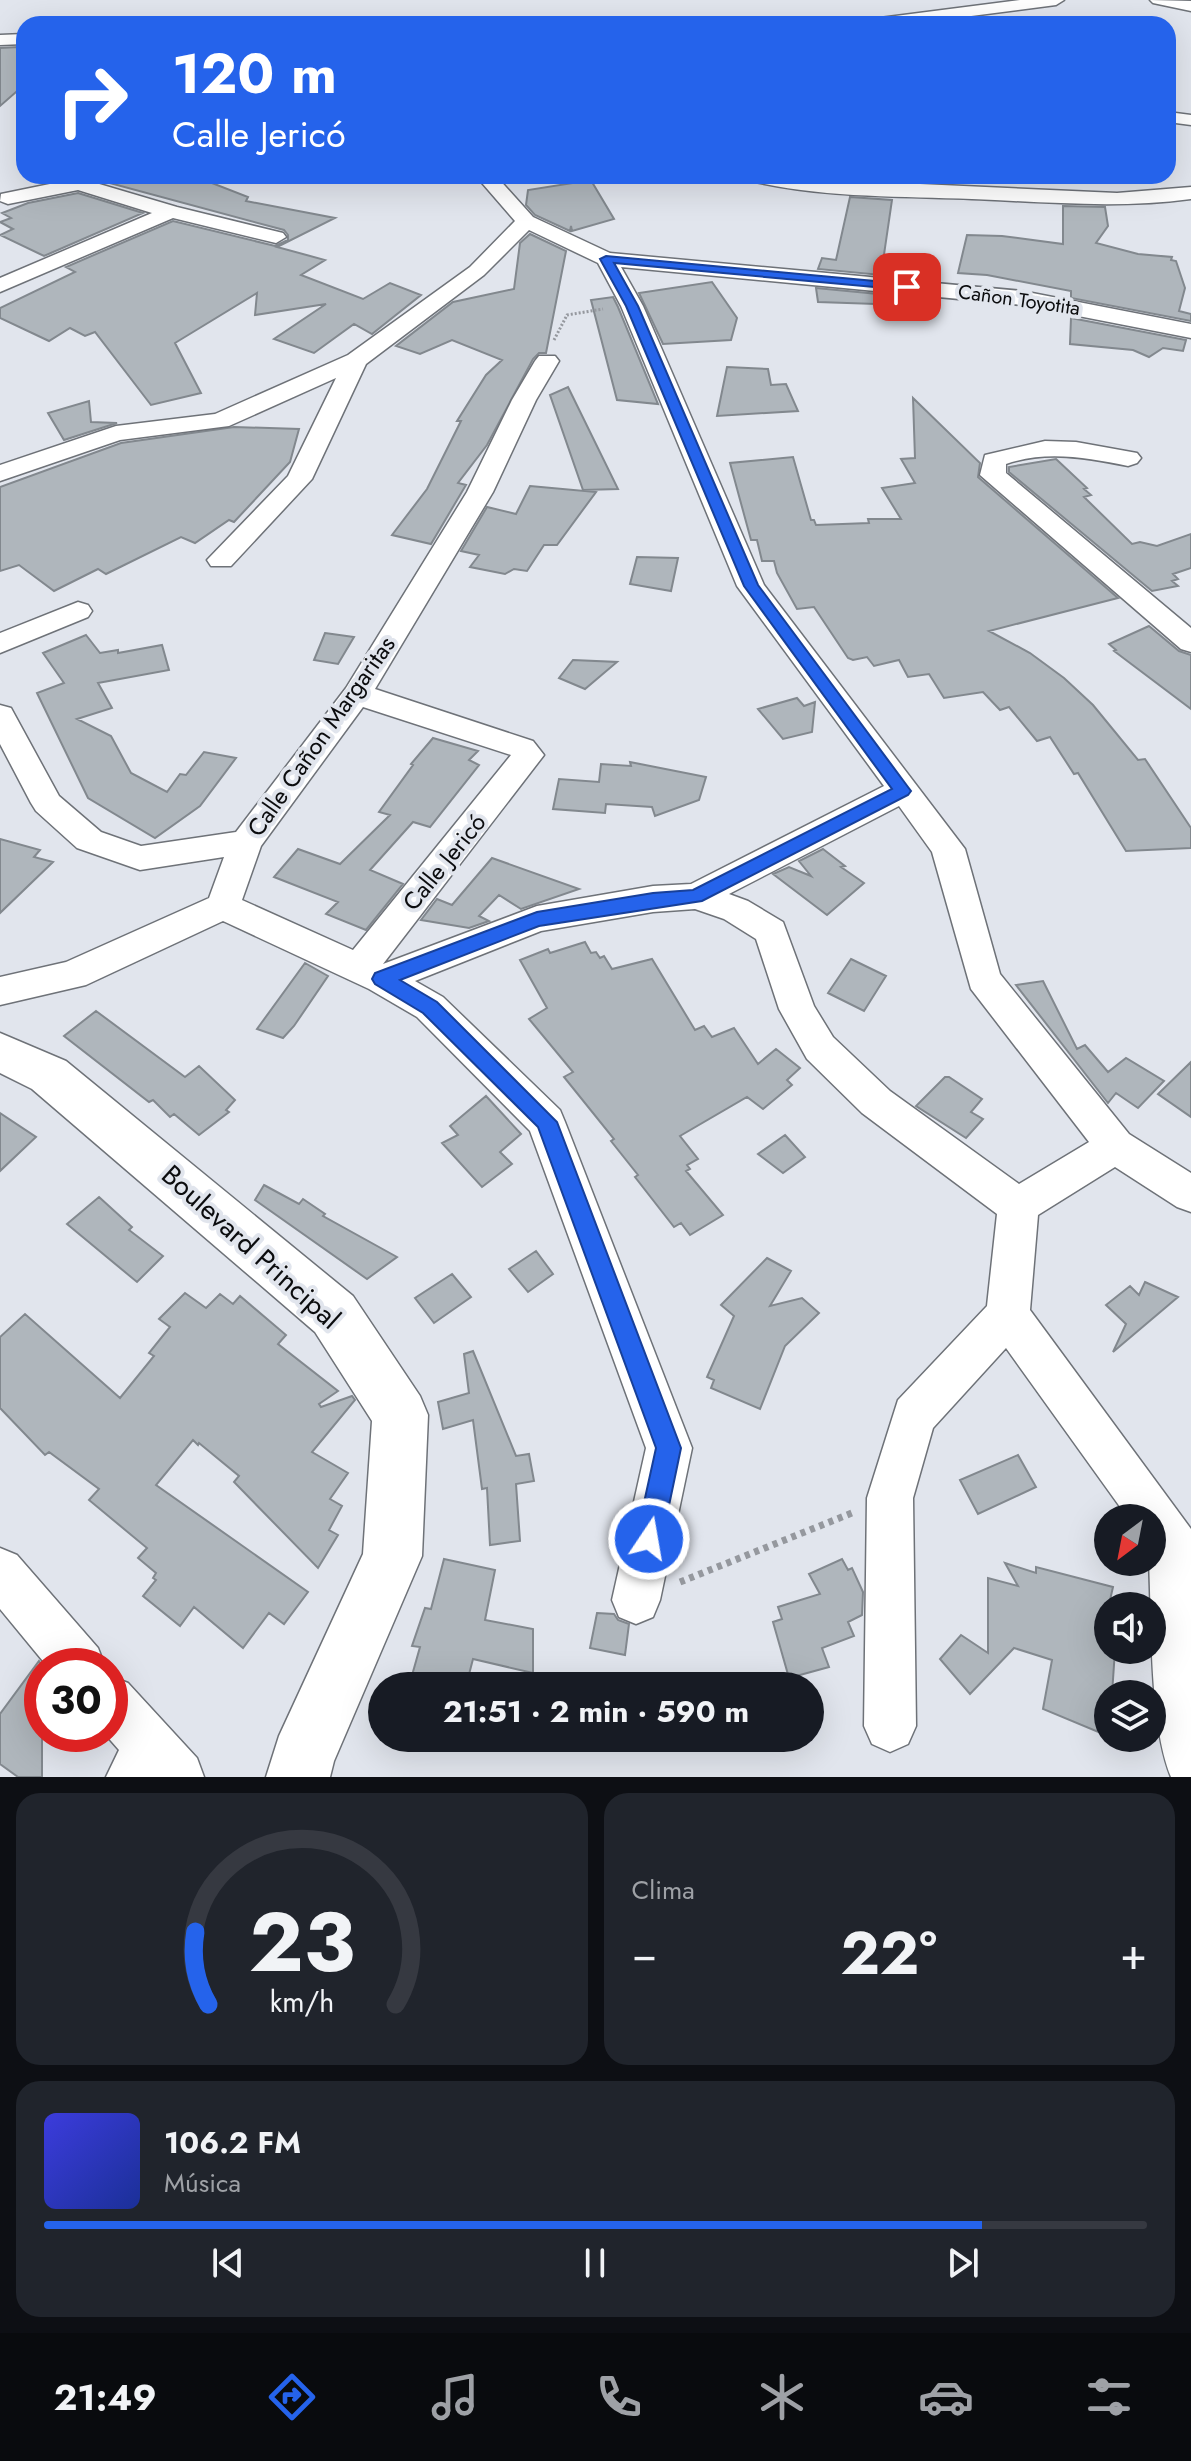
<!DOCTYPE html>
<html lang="es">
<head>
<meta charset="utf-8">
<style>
	:root { --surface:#171b24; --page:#20242c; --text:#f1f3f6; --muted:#9ea1a6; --line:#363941; --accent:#2563eb }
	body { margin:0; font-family:Jost,sans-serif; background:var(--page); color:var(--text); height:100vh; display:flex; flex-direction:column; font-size:30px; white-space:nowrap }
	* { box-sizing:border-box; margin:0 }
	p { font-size:26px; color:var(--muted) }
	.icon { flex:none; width:44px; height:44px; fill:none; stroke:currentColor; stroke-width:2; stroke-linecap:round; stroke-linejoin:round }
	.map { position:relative; height:1777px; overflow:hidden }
	.drawer { display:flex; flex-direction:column; gap:16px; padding:16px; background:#0d0f14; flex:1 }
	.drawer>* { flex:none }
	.banner { position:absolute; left:16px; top:16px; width:1160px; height:168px; border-radius:24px; box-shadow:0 8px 32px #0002; background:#2563eb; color:#fff; overflow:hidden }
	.needle { width:52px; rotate:212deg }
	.fabs { position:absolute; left:1094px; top:1504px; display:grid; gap:16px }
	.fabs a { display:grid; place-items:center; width:72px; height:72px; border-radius:50%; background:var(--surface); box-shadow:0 8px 32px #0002; font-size:40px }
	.speed { position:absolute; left:24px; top:1648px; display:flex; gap:16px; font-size:40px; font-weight:700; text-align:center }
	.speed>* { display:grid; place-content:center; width:104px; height:104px; border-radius:50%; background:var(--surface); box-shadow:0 8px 32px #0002; line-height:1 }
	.speed .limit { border:12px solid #d22; background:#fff; color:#111 }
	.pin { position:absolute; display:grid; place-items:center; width:68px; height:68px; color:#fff; margin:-34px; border-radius:16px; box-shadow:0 4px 12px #0006 }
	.me { position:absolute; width:88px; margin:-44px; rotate:12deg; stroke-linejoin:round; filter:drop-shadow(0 0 6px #0008) }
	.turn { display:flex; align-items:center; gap:28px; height:168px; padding:0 24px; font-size:36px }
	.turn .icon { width:104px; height:104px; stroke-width:2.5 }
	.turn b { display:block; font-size:56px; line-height:68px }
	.big { font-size:60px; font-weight:700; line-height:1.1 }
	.drawer .card { flex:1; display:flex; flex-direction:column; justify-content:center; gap:12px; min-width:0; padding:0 28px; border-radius:24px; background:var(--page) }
	.drawer .dial { align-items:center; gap:0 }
	.dial svg { height:208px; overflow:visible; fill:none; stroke:var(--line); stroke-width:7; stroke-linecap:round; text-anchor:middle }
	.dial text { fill:var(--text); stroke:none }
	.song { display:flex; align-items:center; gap:24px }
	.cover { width:96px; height:96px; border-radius:12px; background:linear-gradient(135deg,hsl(240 70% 55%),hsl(230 70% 35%)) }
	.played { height:8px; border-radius:4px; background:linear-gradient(90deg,var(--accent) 85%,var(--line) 85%) }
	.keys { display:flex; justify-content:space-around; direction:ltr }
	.heat { display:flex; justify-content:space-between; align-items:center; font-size:44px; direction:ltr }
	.drawer .tiles { flex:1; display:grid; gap:16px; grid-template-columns:1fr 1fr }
	.card:last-child { grid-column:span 2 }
	.trip { position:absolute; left:368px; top:1672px; width:456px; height:80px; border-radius:40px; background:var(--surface); box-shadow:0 8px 32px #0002; font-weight:700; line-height:80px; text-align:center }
	.tab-bar { display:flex; height:128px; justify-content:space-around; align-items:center; background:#090b0e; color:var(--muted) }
	.tab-bar .icon { width:56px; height:56px }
	.tab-bar .current { color:var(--accent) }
	.tab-bar b { font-size:36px; color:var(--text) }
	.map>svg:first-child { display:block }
	.building { fill:#afb6bc; stroke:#82888e; stroke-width:2 }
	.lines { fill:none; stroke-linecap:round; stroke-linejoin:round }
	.minor-casing { stroke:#6e7278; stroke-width:3 }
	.tertiary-casing { stroke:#6e7278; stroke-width:3 }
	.path-far1 { stroke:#95989e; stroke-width:3; stroke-dasharray:2 2; stroke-linecap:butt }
	.path { stroke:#95989e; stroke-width:7; stroke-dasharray:5 5; stroke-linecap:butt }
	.minor { fill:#fff; fill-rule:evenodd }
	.tertiary { fill:#fff; fill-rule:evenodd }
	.route { fill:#2563eb; stroke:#184099; stroke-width:2 }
	.labels { text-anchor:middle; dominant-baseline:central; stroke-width:8; stroke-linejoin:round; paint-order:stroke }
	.far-street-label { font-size:20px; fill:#0b0c0e; stroke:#e1e5ed }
	.street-label { font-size:24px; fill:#0b0c0e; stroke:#e1e5ed }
	.near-street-label { font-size:28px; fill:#0b0c0e; stroke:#e1e5ed }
</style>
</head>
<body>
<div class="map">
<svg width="1191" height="1777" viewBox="0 0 1191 1777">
	<rect width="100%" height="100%" fill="#e1e5ed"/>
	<!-- building -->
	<path class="building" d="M 18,47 L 24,66 L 24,85 L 0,106 L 0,48 Z
		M 98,176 L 194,176 L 248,197 L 246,201 L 335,218 L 277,247 L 325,260 L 301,275 L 363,299 L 390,283 L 421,295 L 372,334 L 354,324 L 314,353 L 274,339 L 326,304 L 255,315 L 257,293 L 175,343 L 201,393 L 151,405 L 95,332 L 85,336 L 70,328 L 49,341 L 0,318 L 0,308 L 75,272 L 66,267 L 173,221 L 275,246 L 288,240 L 288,235 L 284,230 L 91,178 Z
		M 579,182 L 592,182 L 614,219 L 572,231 L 571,226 L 570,231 L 535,215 L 526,205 L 528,190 Z
		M 78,193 L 143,213 L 44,256 L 0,235 L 13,229 L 0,222 L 11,218 L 2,213 L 28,203 Z
		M 850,197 L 892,200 L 881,275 L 818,269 L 822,258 L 836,260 Z
		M 1063,206 L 1105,207 L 1108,226 L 1096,243 L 1138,254 L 1172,257 L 1171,260 L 1176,261 L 1185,288 L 1179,311 L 1191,314 L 1191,321 L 1071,298 L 1071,291 L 987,275 L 958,273 L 967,235 L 1002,236 L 1063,244 Z
		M 530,234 L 566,251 L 546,353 L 539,353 L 533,359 L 487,445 L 458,483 L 466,485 L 431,544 L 392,535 L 427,489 L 461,421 L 457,421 L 486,375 L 502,360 L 452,340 L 420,354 L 396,346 L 453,302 L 514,289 L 520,243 Z
		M 712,282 L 737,318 L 731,340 L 663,344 L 639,293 Z
		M 816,288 L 878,294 L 876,304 L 818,302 Z
		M 613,297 L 618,307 L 658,404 L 617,400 L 591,300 Z
		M 1071,318 L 1186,340 L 1183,351 L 1163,348 L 1149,357 L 1133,350 L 1070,344 Z
		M 727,367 L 768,369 L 771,385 L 786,384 L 798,411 L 717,416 Z
		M 568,387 L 618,489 L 583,490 L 550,395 Z
		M 913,398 L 980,463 L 978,477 L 1118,598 L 989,631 L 1030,653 L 1064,678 L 1093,705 L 1138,760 L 1145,759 L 1191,828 L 1191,848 L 1126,851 L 1078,773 L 1074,774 L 1050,737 L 1037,741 L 1009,707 L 1000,710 L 983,692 L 944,698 L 929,674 L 908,677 L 899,660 L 874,666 L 867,657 L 853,660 L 848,658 L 814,607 L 797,609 L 777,573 L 774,561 L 762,561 L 757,540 L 751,540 L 730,463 L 793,457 L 811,520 L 814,520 L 816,525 L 869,523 L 868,519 L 901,519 L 882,488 L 915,483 L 901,459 L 915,458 Z
		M 89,401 L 91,422 L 117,423 L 64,440 L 48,413 Z
		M 234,427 L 299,429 L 290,462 L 234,522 L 229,520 L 195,543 L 181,537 L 106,574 L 98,569 L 54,591 L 19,565 L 0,571 L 0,487 L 121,443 Z
		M 1056,459 L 1087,488 L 1084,489 L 1091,495 L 1084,497 L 1132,544 L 1140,542 L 1157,546 L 1191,534 L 1191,568 L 1173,574 L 1178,579 L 1172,581 L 1178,586 L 1152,591 L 1009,472 L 1009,467 Z
		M 530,486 L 596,492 L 557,545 L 544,545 L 527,571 L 514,569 L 505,574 L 470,567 L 479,555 L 461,551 L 487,507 L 516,514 Z
		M 637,557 L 678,558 L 671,591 L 630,584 Z
		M 1149,626 L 1179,651 L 1191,655 L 1191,709 L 1114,651 L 1116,650 L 1109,644 Z
		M 325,633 L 354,637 L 338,664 L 314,660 Z
		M 86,635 L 100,653 L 118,650 L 118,653 L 162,645 L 169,670 L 98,683 L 112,708 L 77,719 L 111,736 L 131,773 L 167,792 L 180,774 L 186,775 L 204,752 L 236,758 L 200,806 L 155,838 L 88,798 L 37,693 L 64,683 L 43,653 Z
		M 573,660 L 617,662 L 585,689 L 559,678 Z
		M 797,698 L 804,706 L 815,702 L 812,732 L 783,739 L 758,709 Z
		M 433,738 L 478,751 L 469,760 L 479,765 L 430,827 L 413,822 L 370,870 L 403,884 L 366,930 L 326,914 L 338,902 L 274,877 L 298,849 L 340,864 L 390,815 L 379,812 L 413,765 L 411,764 Z
		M 630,762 L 706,777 L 699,800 L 655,816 L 652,807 L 606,804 L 605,813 L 553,809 L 559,779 L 599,782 L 601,764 L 631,766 Z
		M 0,839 L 40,850 L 34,857 L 53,862 L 0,913 Z
		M 823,849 L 845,866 L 841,867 L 864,883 L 827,915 L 773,874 L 789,867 L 811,876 L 799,861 Z
		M 492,858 L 579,889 L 521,909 L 499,895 L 479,916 L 489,921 L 469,928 L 421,920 L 437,899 L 452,905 Z
		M 585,942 L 591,953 L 596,952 L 600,958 L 604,956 L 612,969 L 652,959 L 695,1030 L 704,1026 L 712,1037 L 734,1028 L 758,1064 L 776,1049 L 800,1068 L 787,1080 L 792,1085 L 763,1109 L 747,1097 L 680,1136 L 698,1159 L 687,1165 L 690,1169 L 686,1171 L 723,1215 L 690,1235 L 681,1223 L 674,1227 L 635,1177 L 638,1175 L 611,1141 L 614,1139 L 564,1077 L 573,1072 L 529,1019 L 547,1008 L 520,960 L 548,949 L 550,953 Z
		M 851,959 L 886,976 L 864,1011 L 828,993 Z
		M 305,963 L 328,976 L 294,1026 L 283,1038 L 257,1029 Z
		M 1043,981 L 1077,1049 L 1085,1045 L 1108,1072 L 1126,1058 L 1164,1081 L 1138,1108 L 1116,1093 L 1108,1103 L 1016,985 Z
		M 96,1011 L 185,1077 L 199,1066 L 235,1100 L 226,1110 L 229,1112 L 199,1135 L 174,1114 L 170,1117 L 153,1100 L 149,1102 L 64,1036 Z
		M 1191,1062 L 1191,1117 L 1158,1094 Z
		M 945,1077 L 949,1077 L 982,1099 L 971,1112 L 983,1119 L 966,1138 L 916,1106 Z
		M 486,1096 L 521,1134 L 500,1152 L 512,1164 L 482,1187 L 442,1143 L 458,1135 L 450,1126 Z
		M 0,1113 L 36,1137 L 0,1171 Z
		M 785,1135 L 805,1157 L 783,1173 L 758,1154 Z
		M 264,1185 L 299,1204 L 303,1199 L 325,1214 L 323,1216 L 397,1257 L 367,1279 L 255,1200 Z
		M 99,1197 L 132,1227 L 129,1230 L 163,1256 L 137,1282 L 67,1224 Z
		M 536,1251 L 553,1274 L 528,1292 L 509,1269 Z
		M 767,1258 L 791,1271 L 770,1306 L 802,1298 L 819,1313 L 785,1346 L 760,1409 L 711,1388 L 714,1380 L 707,1377 L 734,1316 L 721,1305 Z
		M 452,1274 L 471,1297 L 434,1323 L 415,1298 Z
		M 1145,1282 L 1178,1297 L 1113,1352 L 1126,1324 L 1106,1305 L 1130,1286 L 1139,1295 Z
		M 185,1293 L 206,1308 L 220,1294 L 233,1304 L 240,1296 L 286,1335 L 278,1344 L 338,1391 L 319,1404 L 321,1407 L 352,1396 L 355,1400 L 312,1452 L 348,1473 L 330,1499 L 342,1506 L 329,1530 L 338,1535 L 318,1568 L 234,1482 L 239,1476 L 199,1443 L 198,1445 L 193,1440 L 156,1485 L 308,1592 L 284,1624 L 269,1613 L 243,1648 L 194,1607 L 180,1626 L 143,1596 L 156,1580 L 153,1578 L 156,1573 L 138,1558 L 147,1548 L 89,1500 L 99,1489 L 49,1452 L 45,1455 L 0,1408 L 0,1337 L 25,1314 L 120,1398 L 154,1356 L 149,1353 L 170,1327 L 159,1319 Z
		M 473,1351 L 516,1456 L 529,1454 L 534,1481 L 516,1484 L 520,1541 L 490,1545 L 487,1488 L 482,1489 L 473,1420 L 443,1429 L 438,1402 L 469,1393 L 464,1354 Z
		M 1018,1455 L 1036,1487 L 978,1514 L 960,1480 Z
		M 444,1559 L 495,1570 L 485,1620 L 533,1629 L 533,1673 L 473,1659 L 466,1686 L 409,1686 L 420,1647 L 412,1646 L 425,1608 L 431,1609 Z
		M 842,1559 L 848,1570 L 852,1568 L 863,1592 L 862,1615 L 848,1622 L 854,1636 L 822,1648 L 829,1667 L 789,1678 L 773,1622 L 782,1619 L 778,1607 L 820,1594 L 809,1574 Z
		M 1005,1563 L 1036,1573 L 1036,1567 L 1113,1587 L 1103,1631 L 1108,1632 L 1108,1650 L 1115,1650 L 1112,1694 L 1108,1694 L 1108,1736 L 1043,1709 L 1052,1660 L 1014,1648 L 970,1694 L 940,1659 L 961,1635 L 988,1653 L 988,1578 L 1018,1586 Z
		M 597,1613 L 614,1614 L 618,1620 L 629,1624 L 625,1655 L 590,1648 Z
		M 39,1661 L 42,1665 L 42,1777 L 18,1777 L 0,1764 L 0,1714 Z"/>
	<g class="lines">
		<!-- minor casing -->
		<g class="minor-casing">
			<path id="minor" d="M 1020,0 L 1064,0 L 1056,5 L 909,24 L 864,24 L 872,19 Z
				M 1150,0 L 1191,1 L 1191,11 L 1153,3 Z
				M 24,34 L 24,44 L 0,45 L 0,35 Z
				M 1168,112 L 1191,115 L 1191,125 L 1168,122 Z
				M 476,176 L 496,176 L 533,217 L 610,253 L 1022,291 L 1191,324 L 1191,338 L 1022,305 L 621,267 L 643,306 L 764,585 L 965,849 L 1000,974 L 1129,1134 L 1191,1173 L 1191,1212 L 1177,1207 L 1115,1167 L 1038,1215 L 1030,1310 L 1191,1529 L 1191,1777 L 1171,1777 C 1149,1723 1152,1621 1149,1562 L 1152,1562 L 1152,1518 L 1128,1518 L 1006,1348 L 933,1428 L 913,1498 L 916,1726 L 908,1744 L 890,1752 L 872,1744 L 864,1726 L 867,1498 L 898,1400 L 987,1306 L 997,1214 L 862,1113 L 807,1059 L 779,1009 L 756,939 L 724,919 L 695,909 L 653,912 L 541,931 L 415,981 L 443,997 L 560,1110 L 565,1122 L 692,1448 L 660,1600 L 653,1617 L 636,1624 L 619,1617 L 612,1600 L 646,1448 L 530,1131 L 417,1017 L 369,989 L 223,921 L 86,985 L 0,1005 L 0,977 L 66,962 L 209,898 L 224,857 L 140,870 L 77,848 L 36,811 L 31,803 L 0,744 L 0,705 L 11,708 L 59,796 L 101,832 L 141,846 L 236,832 L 346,688 L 467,492 L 512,400 L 535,361 L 539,356 L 555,356 L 559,361 L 536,400 L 493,492 L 375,689 L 533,741 L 544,755 L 383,964 L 537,906 L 653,886 L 691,884 L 884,786 L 737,586 L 621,306 L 598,263 L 529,230 L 484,275 L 366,364 L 312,479 L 231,566 L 211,566 L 207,560 L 288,476 L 336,378 L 229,426 L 120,440 L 0,481 L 0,465 L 116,426 L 215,414 L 348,355 L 470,267 L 515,221 ZM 363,707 L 511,755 L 353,950 L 242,900 L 261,846 ZM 899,806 L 932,852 L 971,989 L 1089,1142 L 1019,1184 L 890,1091 L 833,1037 L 814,1006 L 783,922 L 748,901 L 729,894 Z
				M 744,176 L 1117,193 L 1191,187 L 1191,199 C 1118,209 1045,202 972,199 C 897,196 820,198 747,180 Z
				M 79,178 L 177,207 L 283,233 L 286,237 L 276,243 L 173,218 L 0,292 L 0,278 L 152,213 L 78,190 L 8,204 L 0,201 L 1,194 Z
				M 1045,441 L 1076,442 L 1137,453 L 1141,458 L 1137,463 L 1128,466 C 1087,458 1047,450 1006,464 L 1006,473 L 1191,628 L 1191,652 L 1181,649 L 980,475 L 985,455 Z
				M 78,602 L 88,605 L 92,611 L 88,617 L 0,653 L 0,633 Z
				M 0,1548 L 17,1555 L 98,1648 L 105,1666 L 47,1666 L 0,1609 Z
				M 110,1676 L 128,1683 L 197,1758 L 204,1777 L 106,1777 L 119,1750 L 105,1734 L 110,1734 Z"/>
		</g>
		<!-- tertiary casing -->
		<g class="tertiary-casing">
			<path id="tertiary" d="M 0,1033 L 66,1061 L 353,1296 L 420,1396 L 428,1415 L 422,1556 L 334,1761 L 330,1777 L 266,1777 L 279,1736 L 363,1554 L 372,1421 L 315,1332 L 32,1089 L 0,1073 Z"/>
		</g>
		<!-- path-far1 -->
		<path class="path-far1" d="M 554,340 L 567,315 L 603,309"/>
		<!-- path -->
		<path class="path" d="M 680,1582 L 852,1513"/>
		<!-- minor -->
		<use href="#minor" class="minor"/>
		<!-- tertiary -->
		<use href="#tertiary" class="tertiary"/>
	</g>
	<!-- route -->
	<path class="route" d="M 606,256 L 907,284 L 913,287 L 907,290 L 614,263 L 638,306 L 758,585 L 908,787 L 911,791 L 908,795 L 702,901 L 539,926 L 400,980 L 437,1002 L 557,1122 L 681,1448 L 662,1539 L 658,1548 L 649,1552 L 640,1548 L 636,1539 L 656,1448 L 538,1127 L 423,1013 L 375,984 L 372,979 L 375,973 L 537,912 L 653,893 L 693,890 L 892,789 L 744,586 L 626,306 L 600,259 Z"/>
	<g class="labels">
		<!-- far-street labels -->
		<g class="far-street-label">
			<text transform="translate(1019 300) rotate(8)">Cañon Toyotita</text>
		</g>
		<!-- street labels -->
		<g class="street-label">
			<text transform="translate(321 736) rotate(-55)">Calle Cañon Margaritas</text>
			<text transform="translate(444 862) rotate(-51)">Calle Jericó</text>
		</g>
		<!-- near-street labels -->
		<g class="near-street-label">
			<text transform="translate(251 1247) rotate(42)">Boulevard Principal</text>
		</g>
	</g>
</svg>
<div class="fabs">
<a><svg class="needle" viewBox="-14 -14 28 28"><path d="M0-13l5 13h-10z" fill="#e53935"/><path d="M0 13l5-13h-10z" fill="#9ea1a6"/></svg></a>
<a><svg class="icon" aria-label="sound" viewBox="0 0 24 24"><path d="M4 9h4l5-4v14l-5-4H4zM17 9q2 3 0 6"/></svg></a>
<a><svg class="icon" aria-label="layers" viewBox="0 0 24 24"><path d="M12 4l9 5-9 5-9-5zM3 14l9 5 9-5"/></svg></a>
</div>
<div class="speed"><div class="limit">30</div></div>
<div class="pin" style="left:907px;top:287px;background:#d93025"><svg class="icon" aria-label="arrive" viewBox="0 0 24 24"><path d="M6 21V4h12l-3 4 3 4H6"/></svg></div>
<svg class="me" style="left:649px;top:1539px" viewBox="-20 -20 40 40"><circle r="17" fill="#2563eb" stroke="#fff" stroke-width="3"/><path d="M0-11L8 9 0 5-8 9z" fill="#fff"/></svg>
<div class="trip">21:51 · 2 min · 590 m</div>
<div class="banner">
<div class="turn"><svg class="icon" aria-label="right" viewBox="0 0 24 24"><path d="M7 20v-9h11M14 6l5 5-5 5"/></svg><div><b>120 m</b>Calle Jericó</div></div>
</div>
</div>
<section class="drawer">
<div class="tiles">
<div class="card dial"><svg viewBox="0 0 100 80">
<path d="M14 69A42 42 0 1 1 86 69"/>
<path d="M14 69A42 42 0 0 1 9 41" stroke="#2563eb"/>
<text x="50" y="56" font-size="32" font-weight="700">23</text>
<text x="50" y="72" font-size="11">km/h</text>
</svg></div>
<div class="card"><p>Clima</p>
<div class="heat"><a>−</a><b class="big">22°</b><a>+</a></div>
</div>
<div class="card">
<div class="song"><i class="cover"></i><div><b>106.2 FM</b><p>Música</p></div></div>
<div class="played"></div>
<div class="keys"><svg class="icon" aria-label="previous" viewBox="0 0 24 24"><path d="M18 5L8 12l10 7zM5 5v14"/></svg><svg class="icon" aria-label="pause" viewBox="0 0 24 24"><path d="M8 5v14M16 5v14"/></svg><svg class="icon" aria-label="next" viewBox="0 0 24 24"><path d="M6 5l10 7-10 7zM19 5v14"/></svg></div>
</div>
</div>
</section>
<nav class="tab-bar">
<b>21:49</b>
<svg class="icon current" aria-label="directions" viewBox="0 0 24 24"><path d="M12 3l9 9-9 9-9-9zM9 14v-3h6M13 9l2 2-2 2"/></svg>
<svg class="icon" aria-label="music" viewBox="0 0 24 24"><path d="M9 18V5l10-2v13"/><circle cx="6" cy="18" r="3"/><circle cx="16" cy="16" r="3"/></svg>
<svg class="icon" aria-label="phone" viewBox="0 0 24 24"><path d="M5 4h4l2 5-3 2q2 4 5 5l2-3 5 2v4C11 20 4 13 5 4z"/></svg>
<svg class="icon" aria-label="climate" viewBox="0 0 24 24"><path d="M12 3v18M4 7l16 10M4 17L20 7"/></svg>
<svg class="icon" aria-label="car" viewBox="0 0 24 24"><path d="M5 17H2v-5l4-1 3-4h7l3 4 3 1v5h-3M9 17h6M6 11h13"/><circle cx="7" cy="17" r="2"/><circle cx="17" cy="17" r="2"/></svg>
<svg class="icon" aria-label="filters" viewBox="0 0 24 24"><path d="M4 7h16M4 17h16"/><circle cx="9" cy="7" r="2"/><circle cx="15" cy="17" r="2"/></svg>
</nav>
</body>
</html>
